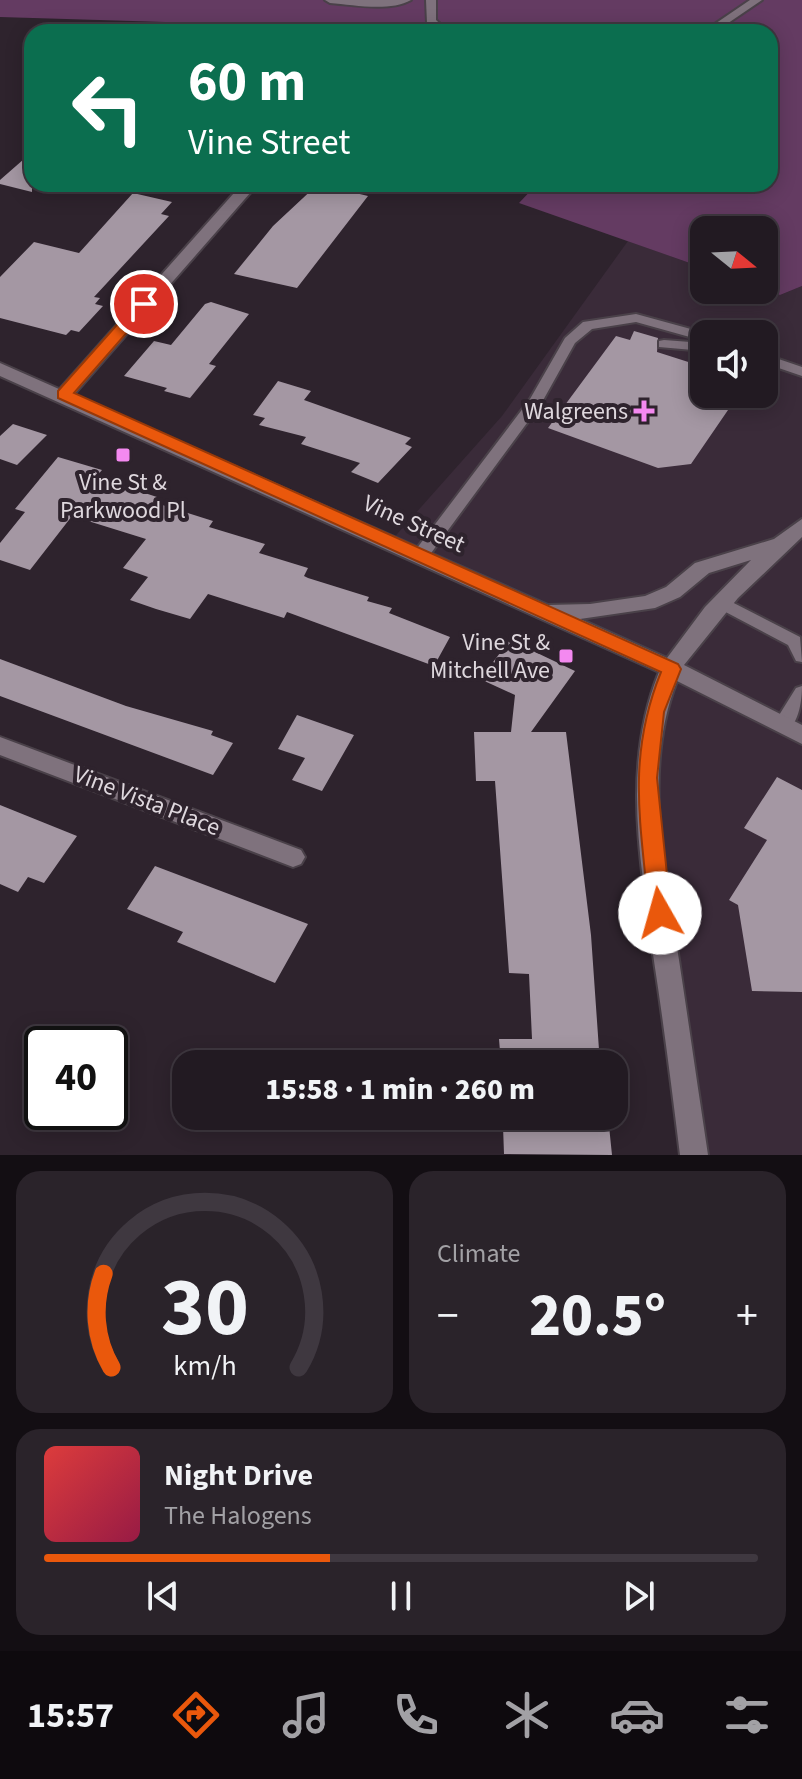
<!DOCTYPE html>
<html lang="en">
<head>
<meta charset="utf-8">
<style>
	:root { --surface:#221a22; --page:#2a232a; --text:#f1f3f6; --muted:#a2a1a5; --line:#3f3840; --accent:#ea580c }
	body { margin:0; font-family:"Source Sans 3",sans-serif; background:var(--page); color:var(--text); height:100vh; display:flex; flex-direction:column; font-size:30px; white-space:nowrap }
	* { box-sizing:border-box; margin:0 }
	p { font-size:26px; color:var(--muted) }
	.icon { flex:none; width:44px; height:44px; fill:none; stroke:currentColor; stroke-width:2; stroke-linecap:round; stroke-linejoin:round }
	.map { position:relative; height:1155px; overflow:hidden }
	.drawer { display:flex; flex-direction:column; gap:16px; padding:16px; background:#130e13; flex:1 }
	.drawer>* { flex:none }
	.top-card { position:absolute; left:24px; top:24px; width:754px; height:168px; border-radius:24px; box-shadow:0 4px 20px #0003,0 0 0 2px var(--line); background:#0b6e4f; color:#fff; overflow:hidden }
	.needle { width:52px; rotate:108deg }
	.controls { position:absolute; left:690px; top:216px; display:grid; gap:16px }
	.controls a { display:grid; place-items:center; width:88px; height:88px; border-radius:16px; background:var(--surface); box-shadow:0 4px 20px #0003,0 0 0 2px var(--line); font-size:40px }
	.speed { position:absolute; left:24px; top:1026px; display:flex; gap:16px; font-size:40px; font-weight:700; text-align:center }
	.speed>* { display:grid; place-content:center; width:104px; height:104px; border-radius:50%; background:var(--surface); box-shadow:0 4px 20px #0003,0 0 0 2px var(--line); line-height:1 }
	.speed .limit { border:4px solid #111; border-radius:12px; background:#fff; color:#111 }
	.pin { position:absolute; display:grid; place-items:center; width:68px; height:68px; color:#fff; margin:-34px; border:4px solid #fff; border-radius:50%; box-shadow:0 2px 8px #0007 }
	.me { position:absolute; width:88px; margin:-44px; rotate:353deg; stroke-linejoin:round; filter:drop-shadow(0 0 6px #0008) }
	.turn { display:flex; align-items:center; gap:28px; height:168px; padding:0 32px; font-size:36px }
	.turn .icon { width:104px; height:104px; stroke-width:2.5 }
	.turn b { display:block; font-size:56px; line-height:68px }
	.big { font-size:60px; font-weight:800; line-height:1.1 }
	.drawer .widget { flex:1; display:flex; flex-direction:column; justify-content:center; gap:12px; min-width:0; padding:0 28px; border-radius:24px; background:var(--page) }
	.drawer .dial { align-items:center; gap:0 }
	.dial svg { height:208px; overflow:visible; fill:none; stroke:var(--line); stroke-width:7; stroke-linecap:round; text-anchor:middle }
	.dial text { fill:var(--text); stroke:none }
	.song { display:flex; align-items:center; gap:24px }
	.cover { width:96px; height:96px; border-radius:12px; background:linear-gradient(135deg,hsl(0 70% 55%),hsl(340 70% 35%)) }
	.played { height:8px; border-radius:4px; background:linear-gradient(90deg,var(--accent) 40%,var(--line) 40%) }
	.keys { display:flex; justify-content:space-around; direction:ltr }
	.heat { display:flex; justify-content:space-between; align-items:center; font-size:44px; direction:ltr }
	.drawer .tiles { flex:1; display:grid; gap:16px; grid-template-columns:1fr 1fr }
	.widget:last-child { grid-column:span 2 }
	.trip { position:absolute; left:172px; top:1050px; width:456px; height:80px; border-radius:24px; background:var(--surface); box-shadow:0 4px 20px #0003,0 0 0 2px var(--line); font-weight:800; line-height:80px; text-align:center }
	.tab-bar { display:flex; height:128px; justify-content:space-around; align-items:center; background:#0e0a0e; color:var(--muted) }
	.tab-bar .icon { width:56px; height:56px }
	.tab-bar .active { color:var(--accent) }
	.tab-bar b { font-size:36px; color:var(--text) }
	.map>svg:first-child { display:block }
	.built { fill:#3a2b39; fill-rule:evenodd }
	.green { fill:#643b62 }
	.building { fill:#a497a3 }
	.lines { fill:none; stroke-linecap:round; stroke-linejoin:round }
	.lane-casing { stroke:#4a4149; stroke-width:4 }
	.street-casing { stroke:#4a4149; stroke-width:4 }
	.secondary-casing { stroke:#4a4149; stroke-width:4 }
	.lane { fill:#7f727d; fill-rule:evenodd }
	.street { fill:#7f727d; fill-rule:evenodd }
	.secondary { fill:#7f727d; fill-rule:evenodd }
	.route { fill:#ea580c; stroke:#983908; stroke-width:2 }
	.poi-dot { fill:#f489f0; stroke:#2e232d; stroke-width:3 }
	.labels { text-anchor:middle; dominant-baseline:central; stroke-width:8; stroke-linejoin:round; paint-order:stroke }
	.poi-label { font-size:24px; fill:#ded7dd; stroke:#2e232d; text-anchor:end }
	.street-label { font-size:24px; fill:#ded7dd; stroke:#2e232d }
</style>
</head>
<body>
<div class="map">
<svg width="802" height="1155" viewBox="0 0 802 1155">
	<rect width="100%" height="100%" fill="#2e232d"/>
	<!-- built -->
	<path class="built" d="M 628,241 L 704,268 L 704,290 L 764,289 L 780,295 L 802,286 L 802,1155 L 694,1155 L 647,778 L 671,669 L 390,542 L 502,416 ZM 704,334 L 764,334 L 764,394 L 704,394 Z"/>
	<!-- green -->
	<path class="green" d="M 0,0 L 802,0 L 802,286 L 780,295 L 764,289 L 764,230 L 704,230 L 704,268 L 519,203 L 537,184 L 770,184 L 770,32 L 401,32 L 395,29 L 0,17 Z"/>
	<!-- building -->
	<path class="building" d="M 32,152 L 32,192 L 0,184 L 0,180 Z
		M 318,184 L 368,196 L 297,288 L 234,274 L 273,226 Z
		M 133,193 L 172,202 L 161,214 L 169,216 L 94,297 L 100,298 L 95,304 L 103,306 L 79,332 L 71,330 L 66,335 L 0,318 L 0,277 L 34,242 L 79,253 Z
		M 211,302 L 249,314 L 209,364 L 216,366 L 190,398 L 164,391 L 167,388 L 124,376 L 154,341 L 171,345 L 205,304 Z
		M 634,331 L 658,338 L 657,352 L 704,367 L 704,394 L 739,394 L 691,464 L 658,468 L 548,428 L 616,336 L 630,340 Z
		M 278,381 L 311,391 L 304,400 L 411,438 L 405,444 L 412,447 L 378,483 L 351,472 L 360,463 L 301,444 L 306,437 L 259,425 L 265,418 L 253,415 Z
		M 13,424 L 47,435 L 17,465 L 0,459 L 0,436 Z
		M 58,457 L 102,470 L 96,477 L 157,497 L 153,502 L 213,521 L 209,527 L 265,544 L 259,553 L 308,568 L 304,576 L 308,578 L 369,597 L 367,601 L 392,608 L 389,613 L 450,637 L 434,666 L 287,612 L 284,618 L 208,594 L 190,619 L 156,609 L 130,600 L 148,577 L 123,568 L 146,539 L 72,516 L 30,570 L 0,560 L 0,543 L 25,512 L 15,509 Z
		M 510,640 L 575,671 L 531,732 L 566,732 L 591,935 L 600,1064 L 501,1064 L 499,1039 L 532,1039 L 529,974 L 509,973 L 495,781 L 476,781 L 474,732 L 511,732 L 515,695 L 480,679 Z
		M 0,659 L 126,706 L 213,731 L 211,735 L 233,743 L 213,775 L 0,696 Z
		M 297,715 L 354,735 L 322,791 L 292,780 L 305,758 L 278,749 Z
		M 777,777 L 802,790 L 802,992 L 752,991 L 738,905 L 729,900 L 767,840 L 744,828 Z
		M 0,805 L 77,836 L 44,883 L 28,877 L 18,892 L 0,884 Z
		M 155,866 L 308,924 L 275,983 L 177,942 L 183,932 L 127,909 Z
		M 516,1116 L 608,1116 L 612,1155 L 504,1154 L 503,1126 L 517,1126 Z"/>
	<g class="lines">
		<!-- lane casing -->
		<g class="lane-casing">
			<path id="lane" d="M 325,0 L 411,0 C 390,12 354,5 330,3 Z
				M 426,0 L 436,0 L 436,20 L 449,32 L 438,32 L 427,23 Z
				M 750,0 L 762,0 L 715,32 L 703,32 Z
				M 636,314 L 709,334 L 704,334 L 704,341 L 636,322 L 592,329 L 575,343 L 541,404 L 426,560 L 414,560 L 412,556 L 414,552 L 530,399 L 565,338 L 583,322 Z
				M 664,340 L 704,343 L 704,351 L 659,347 L 659,341 Z
				M 764,354 L 802,367 L 802,376 L 764,363 Z
				M 724,598 L 800,637 L 802,662 L 796,661 L 788,645 L 718,608 L 716,604 L 718,600 Z
				M 802,686 C 802,701 798,737 776,730 L 773,725 L 776,720 L 796,688 Z"/>
		</g>
		<!-- street casing -->
		<g class="street-casing">
			<path id="street" d="M 242,184 L 258,184 L 70,399 L 58,399 L 55,395 L 58,391 Z
				M 0,737 L 301,850 L 305,857 L 301,864 L 293,867 L 0,755 Z"/>
		</g>
		<!-- secondary casing -->
		<g class="secondary-casing">
			<path id="secondary" d="M 0,363 L 548,605 L 590,604 L 645,596 L 666,587 L 695,563 L 774,539 L 802,519 L 802,537 L 738,598 L 684,665 L 802,725 L 802,744 L 677,681 C 642,770 665,869 679,960 C 689,1025 698,1090 708,1155 L 680,1155 C 672,1090 664,1026 654,961 C 641,864 621,766 659,672 L 0,376 ZM 751,560 L 705,607 L 667,658 L 580,619 L 655,608 L 680,597 L 709,573 Z"/>
		</g>
		<!-- lane -->
		<use href="#lane" class="lane"/>
		<!-- street -->
		<use href="#street" class="street"/>
		<!-- secondary -->
		<use href="#secondary" class="secondary"/>
	</g>
	<!-- route -->
	<path class="route" d="M 139,300 L 152,304 L 74,393 L 678,664 L 681,669 L 664,712 L 657,778 L 671,913 L 668,920 L 660,923 L 652,920 L 649,913 C 641,824 626,758 661,672 L 58,398 L 58,391 Z"/>
	<!-- markers -->
	<g class="poi-dot">
		<path d="M640 399h8v8h8v8h-8v8h-8v-8h-8v-8h8z"/>
		<rect x="115" y="447" width="16" height="16" rx="4"/>
		<rect x="558" y="648" width="16" height="16" rx="4"/>
	</g>
	<g class="labels">
		<!-- poi labels -->
		<g class="poi-label">
			<text x="628" y="411">Walgreens</text>
			<text x="123" y="482" text-anchor="middle">Vine St &amp;<tspan x="123" dy="28">Parkwood Pl</tspan></text>
			<text x="550" y="642">Vine St &amp;<tspan x="550" dy="28">Mitchell Ave</tspan></text>
		</g>
		<!-- street labels -->
		<g class="street-label">
			<text transform="translate(414 524) rotate(24)">Vine Street</text>
			<text transform="translate(147 801) rotate(21)">Vine Vista Place</text>
		</g>
	</g>
</svg>
<div class="controls">
<a><svg class="needle" viewBox="-14 -14 28 28"><path d="M0-13l5 13h-10z" fill="#e53935"/><path d="M0 13l5-13h-10z" fill="#a2a1a5"/></svg></a>
<a><svg class="icon" aria-label="sound" viewBox="0 0 24 24"><path d="M4 9h4l5-4v14l-5-4H4zM17 9q2 3 0 6"/></svg></a>
</div>
<div class="speed"><div class="limit">40</div></div>
<div class="pin" style="left:144px;top:304px;background:#d93025"><svg class="icon" aria-label="arrive" viewBox="0 0 24 24"><path d="M6 21V4h12l-3 4 3 4H6"/></svg></div>
<svg class="me" style="left:660px;top:913px" viewBox="-20 -20 40 40"><circle r="19" fill="#fff"/><path d="M0-13L10 11 0 6-10 11z" fill="#ea580c"/></svg>
<div class="trip">15:58 · 1 min · 260 m</div>
<div class="top-card">
<div class="turn"><svg class="icon" aria-label="left" viewBox="0 0 24 24"><path d="M17 20v-9H6M10 6l-5 5 5 5"/></svg><div><b>60 m</b>Vine Street</div></div>
</div>
</div>
<section class="drawer">
<div class="tiles">
<div class="widget dial"><svg viewBox="0 0 100 80">
<path d="M14 69A42 42 0 1 1 86 69"/>
<path d="M14 69A42 42 0 0 1 11 33" stroke="#ea580c"/>
<text x="50" y="56" font-size="32" font-weight="700">30</text>
<text x="50" y="72" font-size="11">km/h</text>
</svg></div>
<div class="widget"><p>Climate</p>
<div class="heat"><a>−</a><b class="big">20.5°</b><a>+</a></div>
</div>
<div class="widget">
<div class="song"><i class="cover"></i><div><b>Night Drive</b><p>The Halogens</p></div></div>
<div class="played"></div>
<div class="keys"><svg class="icon" aria-label="previous" viewBox="0 0 24 24"><path d="M18 5L8 12l10 7zM5 5v14"/></svg><svg class="icon" aria-label="pause" viewBox="0 0 24 24"><path d="M8 5v14M16 5v14"/></svg><svg class="icon" aria-label="next" viewBox="0 0 24 24"><path d="M6 5l10 7-10 7zM19 5v14"/></svg></div>
</div>
</div>
</section>
<nav class="tab-bar">
<b>15:57</b>
<svg class="icon active" aria-label="directions" viewBox="0 0 24 24"><path d="M12 3l9 9-9 9-9-9zM9 14v-3h6M13 9l2 2-2 2"/></svg>
<svg class="icon" aria-label="music" viewBox="0 0 24 24"><path d="M9 18V5l10-2v13"/><circle cx="6" cy="18" r="3"/><circle cx="16" cy="16" r="3"/></svg>
<svg class="icon" aria-label="phone" viewBox="0 0 24 24"><path d="M5 4h4l2 5-3 2q2 4 5 5l2-3 5 2v4C11 20 4 13 5 4z"/></svg>
<svg class="icon" aria-label="climate" viewBox="0 0 24 24"><path d="M12 3v18M4 7l16 10M4 17L20 7"/></svg>
<svg class="icon" aria-label="car" viewBox="0 0 24 24"><path d="M5 17H2v-5l4-1 3-4h7l3 4 3 1v5h-3M9 17h6M6 11h13"/><circle cx="7" cy="17" r="2"/><circle cx="17" cy="17" r="2"/></svg>
<svg class="icon" aria-label="filters" viewBox="0 0 24 24"><path d="M4 7h16M4 17h16"/><circle cx="9" cy="7" r="2"/><circle cx="15" cy="17" r="2"/></svg>
</nav>
</body>
</html>
